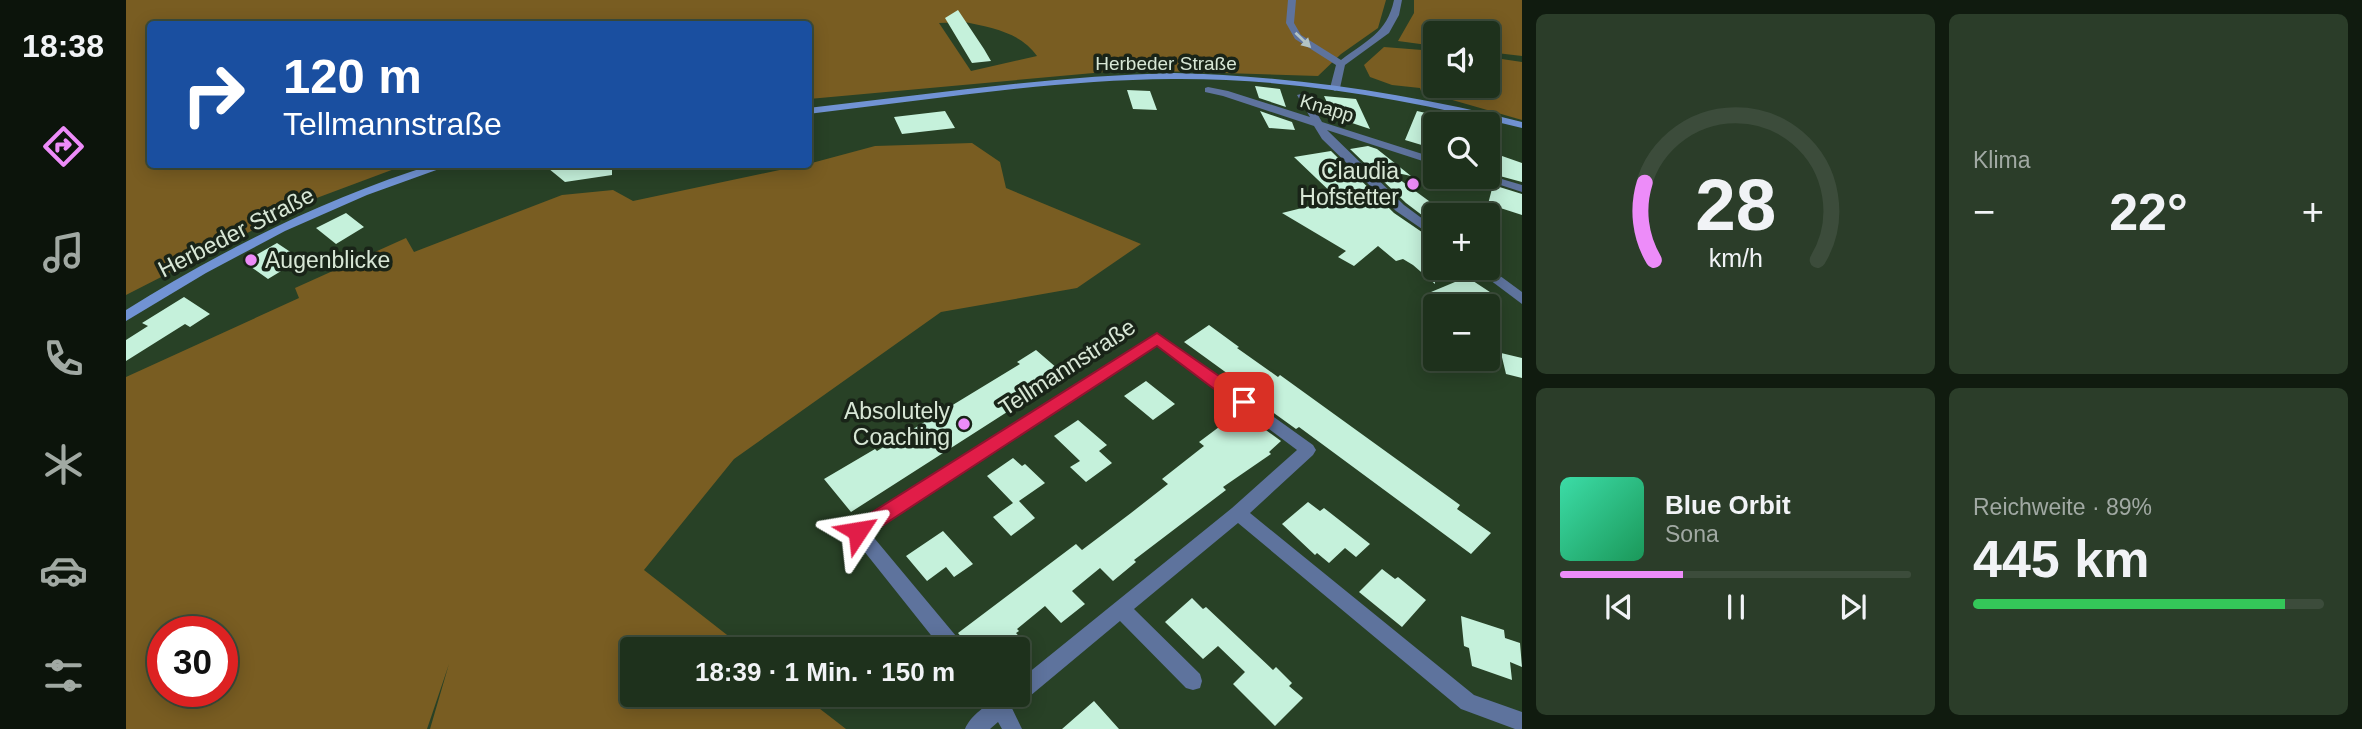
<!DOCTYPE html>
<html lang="de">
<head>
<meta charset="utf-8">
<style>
	:root { --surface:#1e311c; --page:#2b3d29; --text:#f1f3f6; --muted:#a1a9a3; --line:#3c4c3b; --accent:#ed8cf9 }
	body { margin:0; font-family:Helvetica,sans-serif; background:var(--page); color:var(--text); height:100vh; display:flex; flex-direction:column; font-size:26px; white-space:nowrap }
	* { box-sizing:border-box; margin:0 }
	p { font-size:23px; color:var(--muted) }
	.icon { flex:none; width:38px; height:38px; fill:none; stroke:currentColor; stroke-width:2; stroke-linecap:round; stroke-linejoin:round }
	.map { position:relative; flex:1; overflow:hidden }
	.sheet { display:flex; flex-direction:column; gap:14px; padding:14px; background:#101b0f; width:840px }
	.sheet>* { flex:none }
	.top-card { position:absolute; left:21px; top:21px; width:665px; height:147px; border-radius:7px; box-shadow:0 4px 18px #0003,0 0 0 2px var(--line); background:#1a4fa0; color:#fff; overflow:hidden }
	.buttons { position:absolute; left:1297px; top:21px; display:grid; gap:14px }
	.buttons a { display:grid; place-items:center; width:77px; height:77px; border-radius:7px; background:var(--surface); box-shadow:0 4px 18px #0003,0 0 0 2px var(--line); font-size:35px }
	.speed { position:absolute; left:21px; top:616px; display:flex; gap:14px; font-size:35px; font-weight:700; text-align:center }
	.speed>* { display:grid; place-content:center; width:91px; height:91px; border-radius:50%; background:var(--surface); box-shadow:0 4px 18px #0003,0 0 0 2px var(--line); line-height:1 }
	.speed .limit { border:10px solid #d22; background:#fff; color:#111 }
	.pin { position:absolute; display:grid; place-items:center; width:60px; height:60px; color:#fff; margin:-30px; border-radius:14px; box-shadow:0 4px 10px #0006 }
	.me { position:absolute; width:77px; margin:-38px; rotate:57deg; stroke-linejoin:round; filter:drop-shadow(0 0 5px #0008) }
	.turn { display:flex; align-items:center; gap:24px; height:147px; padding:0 21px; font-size:32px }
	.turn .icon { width:91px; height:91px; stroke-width:2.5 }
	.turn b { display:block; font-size:49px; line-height:60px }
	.big { font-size:52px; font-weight:700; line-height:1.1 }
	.sheet .widget { flex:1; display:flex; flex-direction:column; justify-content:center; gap:10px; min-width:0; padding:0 24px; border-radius:10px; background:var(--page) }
	.sheet .dial { align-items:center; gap:0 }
	.dial svg { height:182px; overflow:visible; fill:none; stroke:var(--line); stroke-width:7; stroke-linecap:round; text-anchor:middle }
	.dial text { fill:var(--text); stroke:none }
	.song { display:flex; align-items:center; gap:21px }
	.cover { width:84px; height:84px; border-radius:10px; background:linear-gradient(135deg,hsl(160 70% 55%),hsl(150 70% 35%)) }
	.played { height:7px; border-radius:4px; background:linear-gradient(90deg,var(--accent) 35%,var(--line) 35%) }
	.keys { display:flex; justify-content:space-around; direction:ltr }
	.heat { display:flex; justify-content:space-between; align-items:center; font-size:38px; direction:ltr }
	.charge { height:10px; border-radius:5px; background:linear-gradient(90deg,#34c759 89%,var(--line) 0) }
	.sheet .tiles { flex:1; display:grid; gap:14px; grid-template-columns:repeat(2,1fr) }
	.trip { position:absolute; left:494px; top:637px; width:410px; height:70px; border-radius:7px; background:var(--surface); box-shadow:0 4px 18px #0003,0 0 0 2px var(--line); font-weight:700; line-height:70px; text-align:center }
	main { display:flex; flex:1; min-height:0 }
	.menu { display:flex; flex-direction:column; width:126px; justify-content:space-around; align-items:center; background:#0c140b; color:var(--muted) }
	.menu .icon { width:49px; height:49px }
	.menu .active { color:var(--accent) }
	.menu b { font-size:32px; color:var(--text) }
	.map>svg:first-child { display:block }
	.green { fill:#795d22; fill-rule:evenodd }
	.building { fill:#c5f1db }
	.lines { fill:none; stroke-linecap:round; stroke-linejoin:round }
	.minor { fill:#5e739d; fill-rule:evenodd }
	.secondary { fill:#7193d4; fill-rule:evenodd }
	.oneway { fill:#b3c4c5 }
	.route { fill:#e11d48; stroke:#92132f; stroke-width:2 }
	.poi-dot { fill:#ed8cf9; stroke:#192418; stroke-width:2.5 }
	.labels { text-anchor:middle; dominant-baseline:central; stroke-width:7; stroke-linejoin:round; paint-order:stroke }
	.far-street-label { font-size:19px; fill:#d8e7d6; stroke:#192418 }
	.poi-label { font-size:23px; fill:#d8e7d6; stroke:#192418; text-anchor:end }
	.street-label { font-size:23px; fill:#d8e7d6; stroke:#192418 }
</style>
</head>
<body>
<main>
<nav class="menu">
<b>18:38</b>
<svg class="icon active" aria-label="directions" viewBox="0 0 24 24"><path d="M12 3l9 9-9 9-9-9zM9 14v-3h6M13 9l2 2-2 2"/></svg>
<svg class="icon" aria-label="music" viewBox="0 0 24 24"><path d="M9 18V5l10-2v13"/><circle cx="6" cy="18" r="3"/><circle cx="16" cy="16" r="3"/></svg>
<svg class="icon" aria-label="phone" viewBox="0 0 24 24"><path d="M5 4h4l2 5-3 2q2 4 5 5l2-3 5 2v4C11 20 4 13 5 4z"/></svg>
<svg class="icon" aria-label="climate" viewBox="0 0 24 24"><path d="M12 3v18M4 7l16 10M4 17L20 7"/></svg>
<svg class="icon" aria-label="car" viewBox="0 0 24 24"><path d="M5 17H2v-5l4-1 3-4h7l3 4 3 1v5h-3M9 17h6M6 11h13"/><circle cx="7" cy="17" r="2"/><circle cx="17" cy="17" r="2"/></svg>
<svg class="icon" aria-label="filters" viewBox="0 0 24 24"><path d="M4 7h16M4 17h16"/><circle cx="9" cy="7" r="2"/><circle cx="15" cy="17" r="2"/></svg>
</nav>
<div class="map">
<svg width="1396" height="729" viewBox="0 0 1396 729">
	<rect width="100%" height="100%" fill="#284126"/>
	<!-- green -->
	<path class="green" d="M 0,0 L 1260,0 L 1252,28 L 1215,54 L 1192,76 L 1001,70 L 683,99 L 682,24 L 24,24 L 24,164 L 279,165 L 188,199 L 0,295 ZM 839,22 C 866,28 894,32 911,56 L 845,71 L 813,23 Z
		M 1288,0 L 1396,0 L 1396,56 L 1362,52 L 1362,33 L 1309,33 L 1309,46 L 1272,41 L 1288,13 Z
		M 1258,47 L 1309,51 L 1309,86 L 1362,86 L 1362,57 L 1396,62 L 1396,120 L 1295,91 L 1294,88 L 1266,85 L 1244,77 L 1238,65 Z
		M 846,143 L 874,162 L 880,188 L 1015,244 L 951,288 L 815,312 L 608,459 L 518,570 L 619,649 L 506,649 L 506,695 L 676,695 L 720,729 L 304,729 L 323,664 L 301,729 L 0,729 L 0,377 L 173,298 L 169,288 L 280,238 L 288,252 L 436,195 L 487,190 L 507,201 L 682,164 L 749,146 ZM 37,632 L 96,632 L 96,691 L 37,691 Z"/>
	<!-- building -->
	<path class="building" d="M 832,10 L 858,49 L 865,61 L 846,63 L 819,18 Z
		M 1129,86 L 1154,89 L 1160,107 L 1133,98 Z
		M 1001,90 L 1024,91 L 1031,110 L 1007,109 Z
		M 1198,96 L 1230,99 L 1244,129 L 1208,117 Z
		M 819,111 L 829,128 L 776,134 L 768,117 Z
		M 1134,111 L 1166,122 L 1169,130 L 1143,128 Z
		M 1291,111 L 1309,115 L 1309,149 L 1279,140 Z
		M 1242,146 L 1251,149 L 1285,176 L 1262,171 L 1322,215 L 1309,215 L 1309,225 L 1280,203 L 1224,149 Z
		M 1205,151 L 1268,213 L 1309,241 L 1309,284 L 1287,265 L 1277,259 L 1270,261 L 1252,246 L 1228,266 L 1212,257 L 1220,251 L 1156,213 L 1212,199 L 1168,157 Z
		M 1376,156 L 1396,163 L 1396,182 L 1370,175 Z
		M 417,164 L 486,164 L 486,175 L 439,182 Z
		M 1367,185 L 1396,194 L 1396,215 L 1362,204 Z
		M 220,213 L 238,227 L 210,244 L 190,228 Z
		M 151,243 L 175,259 L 142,279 L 118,262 Z
		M 1341,277 L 1370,296 L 1347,306 L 1325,306 L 1305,292 Z
		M 58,297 L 84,314 L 64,327 L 59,324 L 0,361 L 0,340 L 22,326 L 16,323 Z
		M 1083,325 L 1113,347 L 1111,348 L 1152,377 L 1154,375 L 1334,505 L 1331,509 L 1365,533 L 1345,554 L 1173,427 L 1170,429 L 1134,403 L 1138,400 L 1058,342 Z
		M 910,350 L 939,375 L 725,512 L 698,479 L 749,449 L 751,451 L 894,364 L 891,362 Z
		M 1375,353 L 1396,358 L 1396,378 L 1380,374 Z
		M 1020,381 L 1049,404 L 1027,420 L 998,396 Z
		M 1119,415 L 1155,441 L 1143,452 L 1145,454 L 1097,487 L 1100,490 L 1008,560 L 1010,562 L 987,581 L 974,568 L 946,591 L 959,604 L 935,623 L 919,606 L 891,629 L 893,631 L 890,633 L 904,649 L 845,649 L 832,633 L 950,544 L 956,550 L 1005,513 L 1042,484 L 1036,479 L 1078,446 L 1073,442 L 1101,421 L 1106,425 Z
		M 952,420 L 981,445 L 973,451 L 986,463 L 960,482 L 944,467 L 954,461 L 928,436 Z
		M 887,458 L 896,466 L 899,464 L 919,483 L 893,501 L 909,518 L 885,536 L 867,517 L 887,503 L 861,476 Z
		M 1182,502 L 1194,511 L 1198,508 L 1244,544 L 1230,557 L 1219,548 L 1203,563 L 1191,553 L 1189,555 L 1156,524 Z
		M 817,531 L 847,564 L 828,577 L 820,567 L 801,581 L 780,556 Z
		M 1256,569 L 1269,579 L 1272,577 L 1300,600 L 1276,627 L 1233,592 Z
		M 1066,598 L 1077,609 L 1080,607 L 1147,670 L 1150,667 L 1166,683 L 1163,686 L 1177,698 L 1149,726 L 1107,684 L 1119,672 L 1092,646 L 1077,659 L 1039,622 Z
		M 1335,616 L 1378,630 L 1379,638 L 1394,643 L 1396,667 L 1384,662 L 1386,680 L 1346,666 L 1343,648 L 1338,646 Z
		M 968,701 L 993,729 L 936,729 Z"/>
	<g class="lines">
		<!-- minor -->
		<path class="minor" d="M 1162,0 L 1170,0 L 1168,23 L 1175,35 L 1215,60 C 1240,41 1261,33 1268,0 L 1276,0 L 1273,15 L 1263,33 L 1219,65 L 1214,88 L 1209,91 L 1204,88 L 1210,65 L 1169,39 L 1160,23 Z
			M 1082,87 L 1102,91 L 1184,117 L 1171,95 L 1179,93 L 1196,122 L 1309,158 L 1309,165 L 1201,130 L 1278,205 L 1309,228 L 1309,238 L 1270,211 L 1196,139 L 1188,126 L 1097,96 L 1079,92 L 1079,88 Z
			M 1362,175 L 1396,185 L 1396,192 L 1350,177 Z
			M 1362,267 L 1396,292 L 1396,304 L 1348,268 Z
			M 1031,333 L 1187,445 L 1190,450 L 1187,455 L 1124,513 L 1348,695 L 1396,712 L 1396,729 L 1389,729 L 1335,709 L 1112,523 L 1008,609 L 1074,674 L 1076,681 L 1074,688 L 1067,690 L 1060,688 L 994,621 L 898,701 L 891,704 L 884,701 L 882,695 L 891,695 L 891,682 L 1106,508 L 1171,450 L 1031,345 L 744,533 L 835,642 L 837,649 L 816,649 L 726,536 L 724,531 L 726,526 Z
			M 875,697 L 882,700 L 896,729 L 876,729 L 872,722 L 864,729 L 839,729 C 844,716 862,703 875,697 Z"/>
		<!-- secondary -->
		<path class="secondary" d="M 1048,73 C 1167,76 1281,93 1396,122 L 1396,128 C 1281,99 1165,78 1046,79 C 924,80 803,100 682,114 L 682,108 C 804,94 925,76 1048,73 Z
			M 309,164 L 327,164 L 241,195 L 159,231 L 80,273 L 0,321 L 0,310 C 98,249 199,198 309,164 Z"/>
	</g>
	<!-- one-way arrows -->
	<defs><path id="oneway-solid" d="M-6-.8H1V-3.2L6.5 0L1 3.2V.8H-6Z" transform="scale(1.75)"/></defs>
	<use class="oneway" href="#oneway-solid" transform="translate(1177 40) rotate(44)"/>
	<!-- route -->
	<path class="route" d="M 1031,333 L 1123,397 L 1126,402 L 1123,407 L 1112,407 L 1031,346 L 739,537 L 732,539 L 726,537 L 723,531 L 726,525 Z"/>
	<!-- markers -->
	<g class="poi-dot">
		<circle cx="1287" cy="184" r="7"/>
		<circle cx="125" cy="260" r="7"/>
		<circle cx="838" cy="424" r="7"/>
	</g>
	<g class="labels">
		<!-- far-street labels -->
		<g class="far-street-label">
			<text x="1040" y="63">Herbeder Straße</text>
			<text transform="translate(1201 108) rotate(17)">Knapp</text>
		</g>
		<!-- poi labels -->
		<g class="poi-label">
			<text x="1273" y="171">Claudia<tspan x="1273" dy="26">Hofstetter</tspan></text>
			<text x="139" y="260" text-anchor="start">Augenblicke</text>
			<text x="824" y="411">Absolutely<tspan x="824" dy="26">Coaching</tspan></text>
		</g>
		<!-- street labels -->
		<g class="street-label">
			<text transform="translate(110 232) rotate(-27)">Herbeder Straße</text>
			<text transform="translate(941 367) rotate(-33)">Tellmannstraße</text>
		</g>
	</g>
</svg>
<div class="buttons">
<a><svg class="icon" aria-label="sound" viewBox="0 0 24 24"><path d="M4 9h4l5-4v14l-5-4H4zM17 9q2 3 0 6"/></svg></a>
<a><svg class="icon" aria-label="search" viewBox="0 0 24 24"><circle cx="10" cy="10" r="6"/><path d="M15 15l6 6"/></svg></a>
<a>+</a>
<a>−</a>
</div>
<div class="speed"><div class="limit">30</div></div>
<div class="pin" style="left:1118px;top:402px;background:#d93025"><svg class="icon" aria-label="arrive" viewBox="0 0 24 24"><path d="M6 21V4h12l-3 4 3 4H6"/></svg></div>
<svg class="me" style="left:732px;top:531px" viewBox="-20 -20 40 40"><path d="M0-17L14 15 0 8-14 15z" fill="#e11d48" stroke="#fff" stroke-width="4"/></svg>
<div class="trip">18:39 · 1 Min. · 150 m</div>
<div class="top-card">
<div class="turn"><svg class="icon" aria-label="right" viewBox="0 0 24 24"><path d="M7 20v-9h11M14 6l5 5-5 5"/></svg><div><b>120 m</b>Tellmannstraße</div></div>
</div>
</div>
<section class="sheet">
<div class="tiles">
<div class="widget dial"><svg viewBox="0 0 100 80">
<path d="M14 69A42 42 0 1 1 86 69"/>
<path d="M14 69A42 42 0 0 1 10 35" stroke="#ed8cf9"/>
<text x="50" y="56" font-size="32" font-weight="700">28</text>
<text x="50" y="72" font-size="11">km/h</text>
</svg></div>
<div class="widget"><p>Klima</p>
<div class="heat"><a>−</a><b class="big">22°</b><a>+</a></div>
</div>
<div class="widget">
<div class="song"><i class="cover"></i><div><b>Blue Orbit</b><p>Sona</p></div></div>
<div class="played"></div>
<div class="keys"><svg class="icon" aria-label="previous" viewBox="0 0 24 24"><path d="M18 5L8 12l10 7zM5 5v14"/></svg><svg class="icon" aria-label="pause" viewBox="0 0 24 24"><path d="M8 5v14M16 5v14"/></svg><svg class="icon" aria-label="next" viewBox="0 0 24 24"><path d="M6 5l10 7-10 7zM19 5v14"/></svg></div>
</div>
<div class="widget"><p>Reichweite · 89%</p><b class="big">445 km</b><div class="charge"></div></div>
</div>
</section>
</main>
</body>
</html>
